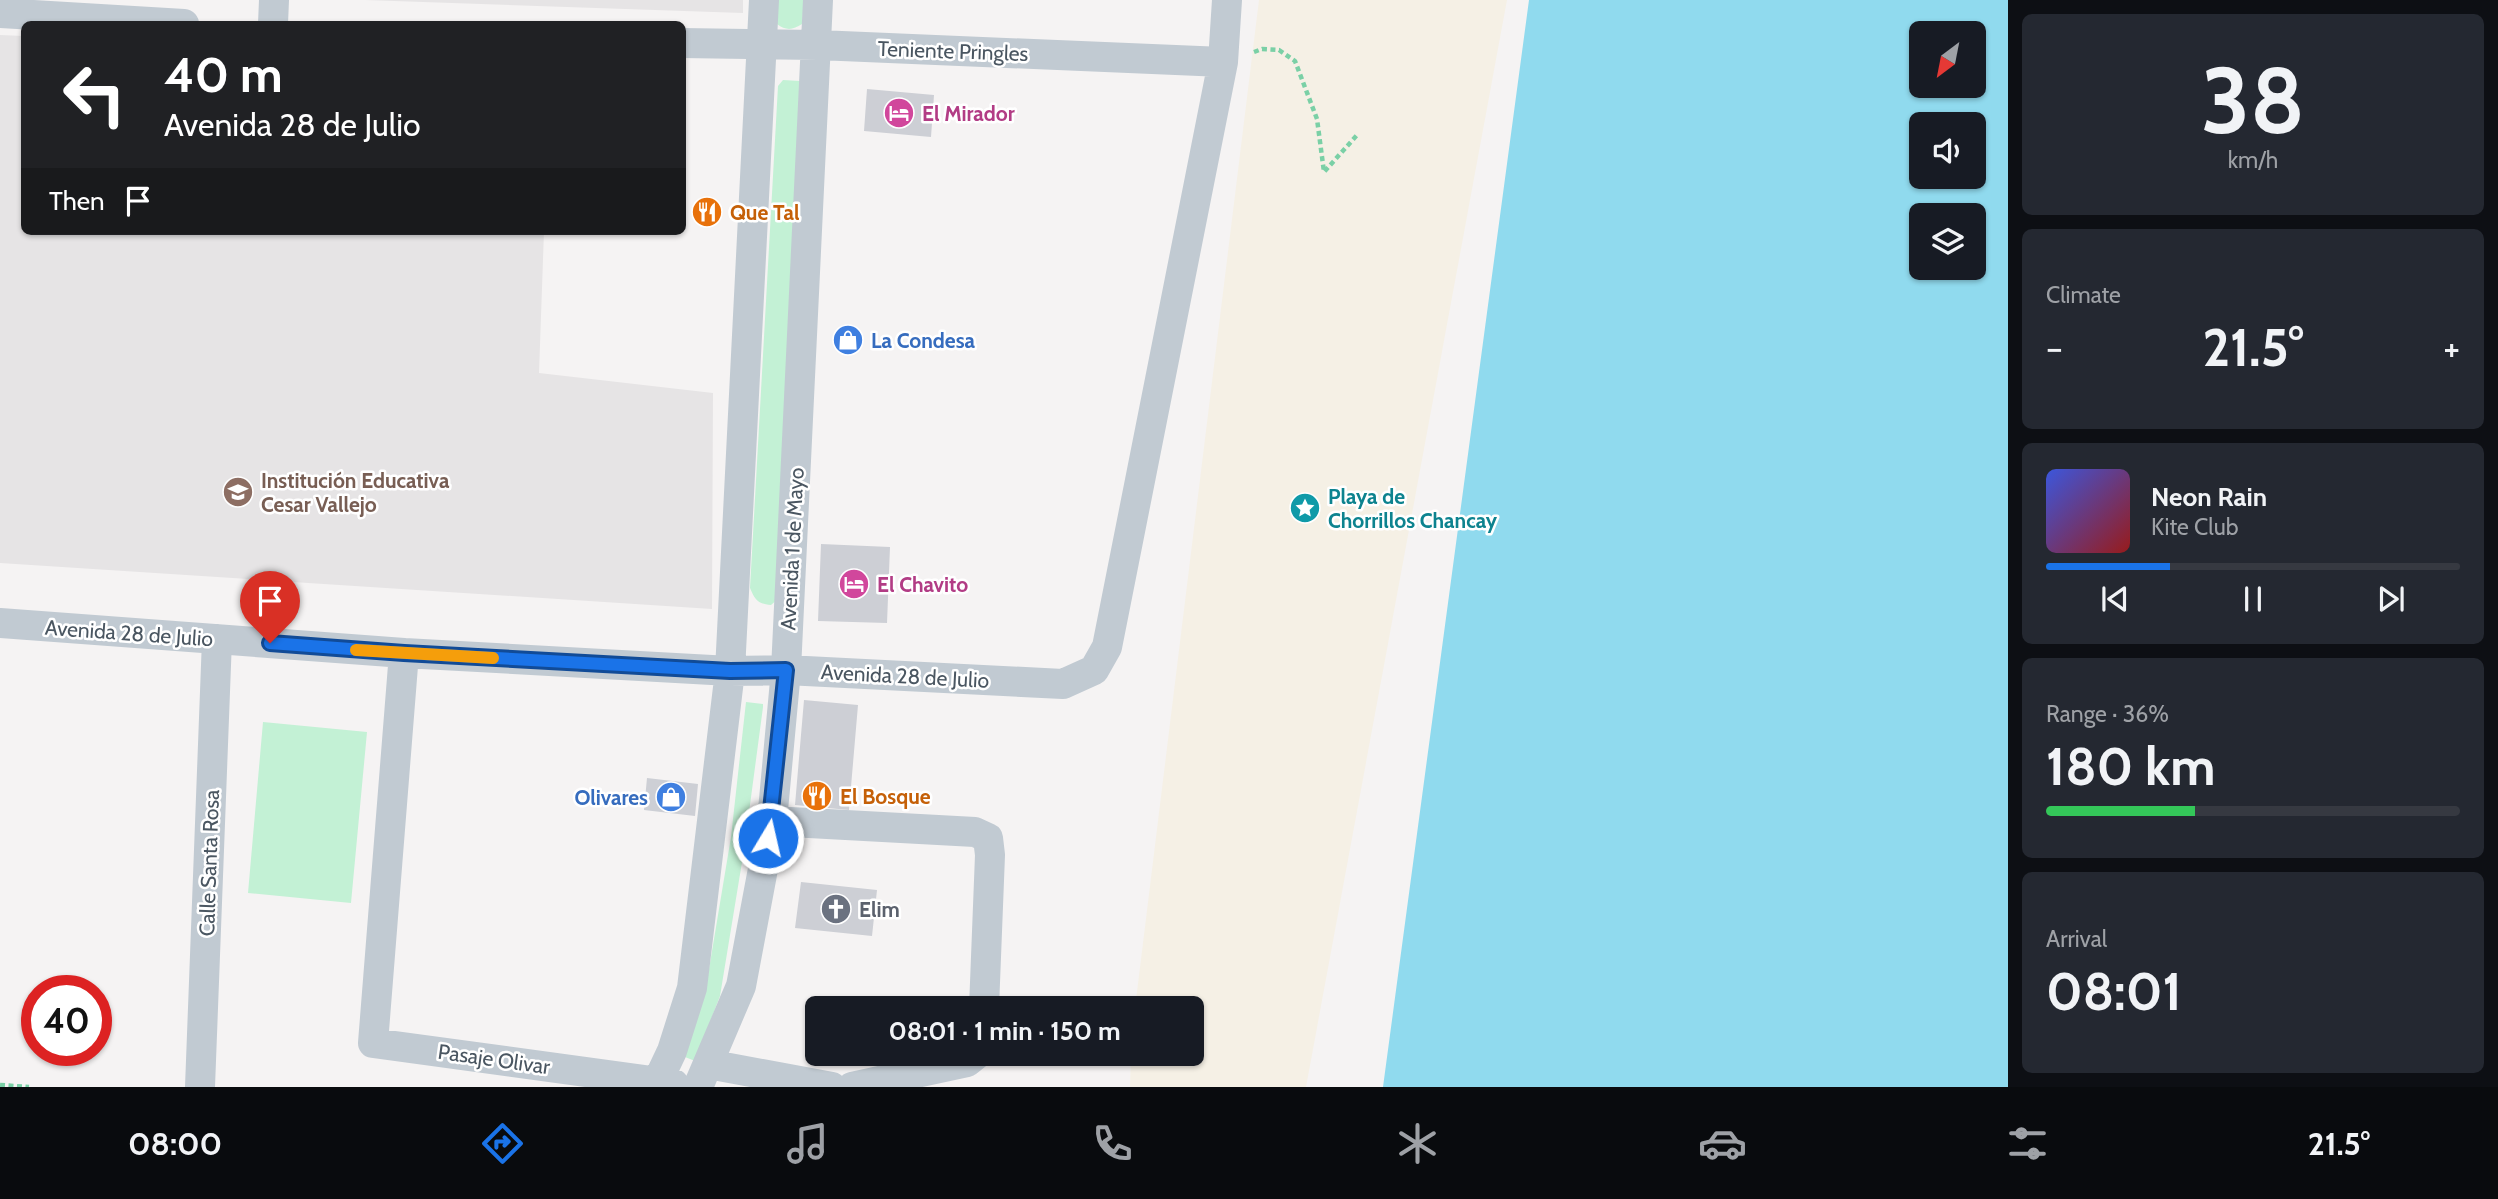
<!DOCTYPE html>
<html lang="en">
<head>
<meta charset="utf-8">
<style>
	:root { --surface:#171b24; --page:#242831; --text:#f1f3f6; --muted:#9ea1a6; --line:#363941; --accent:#1a73e8 }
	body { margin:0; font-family:Cabin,sans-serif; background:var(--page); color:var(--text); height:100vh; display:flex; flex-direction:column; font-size:26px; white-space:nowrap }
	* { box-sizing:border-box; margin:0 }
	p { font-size:23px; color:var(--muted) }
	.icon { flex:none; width:38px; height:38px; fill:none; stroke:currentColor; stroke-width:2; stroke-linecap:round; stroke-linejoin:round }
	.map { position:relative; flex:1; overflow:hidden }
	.sheet { display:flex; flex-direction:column; gap:14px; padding:14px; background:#0d0f14; width:490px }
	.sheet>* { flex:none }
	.top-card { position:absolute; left:21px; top:21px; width:665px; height:214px; border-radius:10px; box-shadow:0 2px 5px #0004; background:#202124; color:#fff; overflow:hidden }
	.needle { width:46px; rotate:212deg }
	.buttons { position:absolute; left:1909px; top:21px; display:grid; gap:14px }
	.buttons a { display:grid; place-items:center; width:77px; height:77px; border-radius:10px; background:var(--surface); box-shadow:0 2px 5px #0004; font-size:35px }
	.speed { position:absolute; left:21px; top:975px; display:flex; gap:14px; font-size:35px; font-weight:700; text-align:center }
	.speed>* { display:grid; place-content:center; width:91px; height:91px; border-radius:50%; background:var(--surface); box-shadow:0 2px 5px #0004; line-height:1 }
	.speed .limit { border:10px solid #d22; background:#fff; color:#111 }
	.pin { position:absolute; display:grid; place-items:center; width:60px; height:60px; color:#fff; margin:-72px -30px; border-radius:50% 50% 50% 0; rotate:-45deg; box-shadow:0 0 7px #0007 }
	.pin .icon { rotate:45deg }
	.me { position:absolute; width:77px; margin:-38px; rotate:9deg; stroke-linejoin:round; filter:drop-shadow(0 0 5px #0008) }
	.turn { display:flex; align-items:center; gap:24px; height:147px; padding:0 28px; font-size:32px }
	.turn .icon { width:91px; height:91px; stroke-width:2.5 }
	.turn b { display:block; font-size:49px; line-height:60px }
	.then { display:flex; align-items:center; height:66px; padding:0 28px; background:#0003; gap:14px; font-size:26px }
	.big { font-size:52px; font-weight:800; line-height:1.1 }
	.sheet .card { flex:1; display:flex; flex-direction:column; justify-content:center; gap:10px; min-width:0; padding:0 24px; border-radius:10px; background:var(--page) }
	.sheet .dial { align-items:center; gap:0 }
	.dial b { font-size:91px; line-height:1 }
	.song { display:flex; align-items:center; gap:21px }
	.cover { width:84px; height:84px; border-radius:10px; background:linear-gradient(135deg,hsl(230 70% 55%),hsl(0 70% 35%)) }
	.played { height:7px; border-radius:4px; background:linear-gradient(90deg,var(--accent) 30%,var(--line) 30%) }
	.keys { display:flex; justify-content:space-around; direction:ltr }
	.heat { display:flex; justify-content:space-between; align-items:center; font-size:38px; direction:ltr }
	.charge { height:10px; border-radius:5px; background:linear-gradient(90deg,#34c759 36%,var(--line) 0) }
	.trip { position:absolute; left:805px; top:996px; width:399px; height:70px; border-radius:10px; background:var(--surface); box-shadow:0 2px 5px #0004; font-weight:800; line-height:70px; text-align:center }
	.menu { display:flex; height:112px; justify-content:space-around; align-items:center; background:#090b0e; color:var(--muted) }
	.menu .icon { width:49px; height:49px }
	.menu .current { color:var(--accent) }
	.menu b { font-size:32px; color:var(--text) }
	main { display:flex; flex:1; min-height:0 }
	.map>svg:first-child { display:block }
	.education { fill:#e6e4e5 }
	.green { fill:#c3f1d5 }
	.sand { fill:#f5f0e5 }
	.water { fill:#90daee; fill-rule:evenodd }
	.building { fill:#cdcfd5 }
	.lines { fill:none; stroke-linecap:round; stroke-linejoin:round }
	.path { stroke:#7ad0a6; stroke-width:4.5; stroke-dasharray:5 3.5; stroke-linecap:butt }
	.minor { stroke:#c1cad2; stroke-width:30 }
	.route-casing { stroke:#114b97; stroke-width:18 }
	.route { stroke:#1a73e8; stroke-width:12 }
	.slow { stroke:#f59e0b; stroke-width:12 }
	.labels { text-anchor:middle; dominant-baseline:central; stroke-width:5; stroke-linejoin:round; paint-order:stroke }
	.street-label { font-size:21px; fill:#4a5661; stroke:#fff }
	.hotel-label { font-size:21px; font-weight:bold; fill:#b23c85; stroke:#fff; text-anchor:start }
	.food-label { font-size:21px; font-weight:bold; fill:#c56008; stroke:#fff; text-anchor:start }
	.shop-label { font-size:21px; font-weight:bold; fill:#366cbe; stroke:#fff; text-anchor:start }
	.education-label { font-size:21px; font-weight:bold; fill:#785e54; stroke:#fff; text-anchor:start }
	.culture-label { font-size:21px; font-weight:bold; fill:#0d838f; stroke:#fff; text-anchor:start }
	.worship-label { font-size:21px; font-weight:bold; fill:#5b616d; stroke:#fff; text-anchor:start }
</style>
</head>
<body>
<main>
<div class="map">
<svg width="2008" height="1087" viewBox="0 0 2008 1087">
	<rect width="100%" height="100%" fill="#f5f3f3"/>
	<!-- education -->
	<path class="education" d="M 365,0 L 743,0 L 743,13 Z
		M 0,35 L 24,36 L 24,231 L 544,231 L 539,373 L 713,393 L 712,609 L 0,563 Z"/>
	<!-- green -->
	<path class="green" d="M 778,0 L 804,0 L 802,24 C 793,30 786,31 777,24 Z
		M 783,80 L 800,81 L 779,598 L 771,605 C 758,604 755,600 750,588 L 778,86 Z
		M 746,702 L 763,704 L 763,707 L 744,850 L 720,996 L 695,1061 L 685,1057 L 705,993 L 731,837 Z
		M 263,722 L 367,732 L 351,903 L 248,893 Z"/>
	<!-- sand -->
	<path class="sand" d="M 1259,0 L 1507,0 L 1306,1087 L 1130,1087 L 1131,1054 L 1192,1054 L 1192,1008 L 1135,1008 Z"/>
	<!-- water -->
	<path class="water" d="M 1529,0 L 2008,0 L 2008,1087 L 1383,1087 ZM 1922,33 L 1974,33 L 1974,86 L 1922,86 ZM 1922,124 L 1974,124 L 1974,177 L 1922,177 ZM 1922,215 L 1974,215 L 1974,268 L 1922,268 Z"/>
	<!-- building -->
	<path class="building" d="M 867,89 L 934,95 L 931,137 L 864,131 Z
		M 821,544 L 890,547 L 887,623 L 818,621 Z
		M 804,700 L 858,705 L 849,810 L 795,805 Z
		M 647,778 L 698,784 L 695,816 L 644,810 Z
		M 801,882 L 877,890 L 872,936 L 795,928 Z"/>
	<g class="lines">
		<!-- path -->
		<path class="path" d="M 1254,52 L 1262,49 L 1279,50 L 1295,61 L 1317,119 L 1324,172 L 1358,134
			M 0,1085 L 29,1087"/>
		<!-- minor -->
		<path class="minor" d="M 0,13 L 184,24
			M 273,24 L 274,0
			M 682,43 L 818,45 L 1223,62
			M 0,623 L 404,653 L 730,671 L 786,670 L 1063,684 L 1094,670 L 1107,647 L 1223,62 L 1227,0
			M 404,653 L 373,1043 L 674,1084
			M 772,821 L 975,832 L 988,838 L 990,855 L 984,1008
			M 708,1064 L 832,1087
			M 200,1087 L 217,639
			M 655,1087 L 672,1051 L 692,988 L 730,671 L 764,0
			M 698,1087 L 741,986 L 772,821 L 786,670 L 818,0
			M 852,1087 L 967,1062 L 977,1054"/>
	</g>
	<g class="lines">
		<!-- route casing -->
		<g class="route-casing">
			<path id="route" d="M 270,643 L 404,653 L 730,671 L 786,670 L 768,838"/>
		</g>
		<!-- route -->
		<use href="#route" class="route"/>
		<!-- slow -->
		<path class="slow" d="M 356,650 L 493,658"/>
	</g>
	<!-- icons -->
	<defs>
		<g id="hotel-disc" transform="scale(1.575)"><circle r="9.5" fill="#d1479c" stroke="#fff"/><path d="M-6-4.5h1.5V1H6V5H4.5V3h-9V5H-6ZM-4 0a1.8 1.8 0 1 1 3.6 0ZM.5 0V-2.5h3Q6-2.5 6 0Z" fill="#fff"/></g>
		<g id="restaurant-disc" transform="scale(1.575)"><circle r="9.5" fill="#e8710a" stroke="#fff"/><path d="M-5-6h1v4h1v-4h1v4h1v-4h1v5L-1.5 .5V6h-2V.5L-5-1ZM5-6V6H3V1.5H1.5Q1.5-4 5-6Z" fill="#fff"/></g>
		<g id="shop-disc" transform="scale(1.575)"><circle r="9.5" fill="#3f7fe0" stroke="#fff"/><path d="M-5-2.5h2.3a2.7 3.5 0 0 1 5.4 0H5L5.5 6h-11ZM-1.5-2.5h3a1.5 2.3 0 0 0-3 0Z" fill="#fff"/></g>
		<g id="school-disc" transform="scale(1.575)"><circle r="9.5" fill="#8d6e63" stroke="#fff"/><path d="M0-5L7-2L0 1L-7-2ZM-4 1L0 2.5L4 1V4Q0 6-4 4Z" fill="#fff"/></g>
		<g id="sight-disc" transform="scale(1.575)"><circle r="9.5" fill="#0f9aa8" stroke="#fff"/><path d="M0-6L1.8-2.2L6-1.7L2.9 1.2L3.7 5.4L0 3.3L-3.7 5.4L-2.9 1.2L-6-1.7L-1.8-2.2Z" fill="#fff"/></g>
		<g id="church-disc" transform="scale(1.575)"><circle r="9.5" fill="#6b7280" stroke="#fff"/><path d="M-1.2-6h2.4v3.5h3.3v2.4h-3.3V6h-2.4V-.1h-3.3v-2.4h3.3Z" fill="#fff"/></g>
	</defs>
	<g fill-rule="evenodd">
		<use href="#hotel-disc" x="899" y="113"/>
		<use href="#restaurant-disc" x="707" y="212"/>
		<use href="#shop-disc" x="848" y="340"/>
		<use href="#school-disc" x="238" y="492"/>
		<use href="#sight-disc" x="1305" y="508"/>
		<use href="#hotel-disc" x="854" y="584"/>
		<use href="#restaurant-disc" x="817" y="796"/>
		<use href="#shop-disc" x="671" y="797"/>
		<use href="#church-disc" x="836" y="909"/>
	</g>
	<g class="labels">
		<!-- street labels -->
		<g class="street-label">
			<text transform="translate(953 51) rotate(2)">Teniente Pringles</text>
			<text transform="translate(792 549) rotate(-87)">Avenida 1 de Mayo</text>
			<text transform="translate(129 633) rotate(4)">Avenida 28 de Julio</text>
			<text transform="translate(905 676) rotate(3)">Avenida 28 de Julio</text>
			<text transform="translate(209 863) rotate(-88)">Calle Santa Rosa</text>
			<text transform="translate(494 1059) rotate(8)">Pasaje Olivar</text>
		</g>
		<!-- hotel labels -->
		<g class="hotel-label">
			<text x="922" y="113">El Mirador</text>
			<text x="877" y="584">El Chavito</text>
		</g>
		<!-- food labels -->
		<g class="food-label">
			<text x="730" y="212">Que Tal</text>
			<text x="840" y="796">El Bosque</text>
		</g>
		<!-- shop labels -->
		<g class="shop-label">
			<text x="871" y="340">La Condesa</text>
			<text x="648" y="797" text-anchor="end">Olivares</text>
		</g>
		<!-- education labels -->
		<g class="education-label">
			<text x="261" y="480">Institución Educativa<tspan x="261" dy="24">Cesar Vallejo</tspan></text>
		</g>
		<!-- culture labels -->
		<g class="culture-label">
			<text x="1328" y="496">Playa de<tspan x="1328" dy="24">Chorrillos Chancay</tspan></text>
		</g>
		<!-- worship labels -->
		<g class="worship-label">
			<text x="859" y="909">Elim</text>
		</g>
	</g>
</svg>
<div class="buttons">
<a><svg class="needle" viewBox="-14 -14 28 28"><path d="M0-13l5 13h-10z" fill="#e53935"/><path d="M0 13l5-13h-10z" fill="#9ea1a6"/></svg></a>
<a><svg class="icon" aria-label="sound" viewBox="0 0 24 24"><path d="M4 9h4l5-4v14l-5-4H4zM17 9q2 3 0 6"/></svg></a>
<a><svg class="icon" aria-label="layers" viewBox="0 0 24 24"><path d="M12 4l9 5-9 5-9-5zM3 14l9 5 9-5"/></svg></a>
</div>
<div class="speed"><div class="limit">40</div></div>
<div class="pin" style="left:270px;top:643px;background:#d93025"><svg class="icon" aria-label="arrive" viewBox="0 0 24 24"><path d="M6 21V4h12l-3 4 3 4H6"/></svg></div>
<svg class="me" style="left:768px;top:838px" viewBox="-20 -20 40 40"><circle r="17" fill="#1a73e8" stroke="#fff" stroke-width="3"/><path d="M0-11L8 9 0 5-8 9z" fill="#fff"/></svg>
<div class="trip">08:01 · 1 min · 150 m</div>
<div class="top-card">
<div class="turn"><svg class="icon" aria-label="left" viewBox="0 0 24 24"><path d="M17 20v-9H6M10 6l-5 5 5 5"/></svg><div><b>40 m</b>Avenida 28 de Julio</div></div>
<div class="then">Then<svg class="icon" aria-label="arrive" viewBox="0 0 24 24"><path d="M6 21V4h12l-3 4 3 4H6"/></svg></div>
</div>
</div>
<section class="sheet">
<div class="card dial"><b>38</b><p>km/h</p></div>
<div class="card"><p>Climate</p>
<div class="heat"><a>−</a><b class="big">21.5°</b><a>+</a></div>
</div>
<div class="card">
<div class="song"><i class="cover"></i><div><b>Neon Rain</b><p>Kite Club</p></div></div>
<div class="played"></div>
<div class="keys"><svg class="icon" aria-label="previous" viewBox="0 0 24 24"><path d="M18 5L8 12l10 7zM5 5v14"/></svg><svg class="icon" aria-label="pause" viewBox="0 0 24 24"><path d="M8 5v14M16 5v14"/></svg><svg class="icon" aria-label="next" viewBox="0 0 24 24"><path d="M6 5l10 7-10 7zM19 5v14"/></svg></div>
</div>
<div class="card"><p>Range · 36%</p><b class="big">180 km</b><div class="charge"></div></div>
<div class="card"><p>Arrival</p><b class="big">08:01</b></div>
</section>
</main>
<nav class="menu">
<b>08:00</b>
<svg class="icon current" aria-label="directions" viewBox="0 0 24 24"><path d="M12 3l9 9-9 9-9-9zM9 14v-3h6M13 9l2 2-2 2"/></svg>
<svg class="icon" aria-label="music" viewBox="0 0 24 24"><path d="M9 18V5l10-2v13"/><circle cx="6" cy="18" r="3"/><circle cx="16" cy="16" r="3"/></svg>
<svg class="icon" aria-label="phone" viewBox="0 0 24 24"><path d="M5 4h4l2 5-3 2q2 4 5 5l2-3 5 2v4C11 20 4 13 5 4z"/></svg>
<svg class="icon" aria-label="climate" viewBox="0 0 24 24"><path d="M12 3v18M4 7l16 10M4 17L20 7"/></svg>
<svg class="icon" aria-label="car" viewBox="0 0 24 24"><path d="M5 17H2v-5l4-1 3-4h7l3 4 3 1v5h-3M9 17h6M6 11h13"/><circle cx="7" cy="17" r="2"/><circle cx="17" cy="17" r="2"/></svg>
<svg class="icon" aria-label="filters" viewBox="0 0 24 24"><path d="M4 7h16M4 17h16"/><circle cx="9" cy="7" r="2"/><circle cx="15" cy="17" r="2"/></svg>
<b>21.5°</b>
</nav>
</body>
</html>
